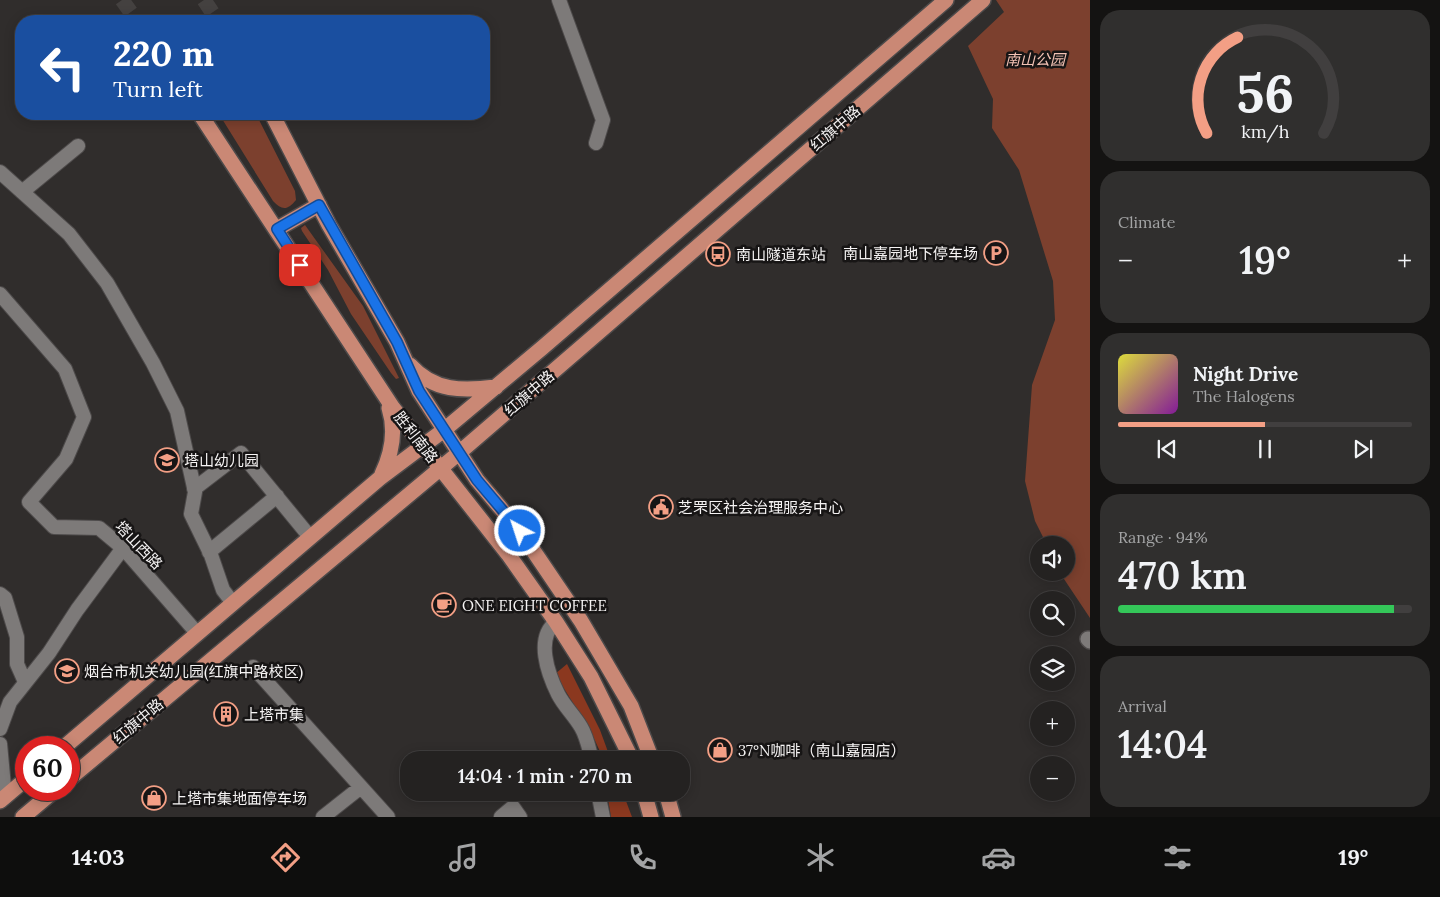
<!DOCTYPE html>
<html lang="en">
<head>
<meta charset="utf-8">
<style>
	:root { --surface:#242221; --page:#302f2e; --text:#f1f3f6; --muted:#a3a4a5; --line:#413f3f; --accent:#f39f85 }
	body { margin:0; font-family:Lora,"Noto Sans SC",serif; background:var(--page); color:var(--text); height:100vh; display:flex; flex-direction:column; font-size:19px; white-space:nowrap }
	* { box-sizing:border-box; margin:0 }
	p { font-size:16px; color:var(--muted) }
	.icon { flex:none; width:28px; height:28px; fill:none; stroke:currentColor; stroke-width:2; stroke-linecap:round; stroke-linejoin:round }
	.map { position:relative; flex:1; overflow:hidden }
	.panel { display:flex; flex-direction:column; gap:10px; padding:10px; background:#141312; width:350px }
	.panel>* { flex:none }
	.banner { position:absolute; left:15px; top:15px; width:475px; height:105px; border-radius:20px; box-shadow:0 2px 12px #0003,0 0 0 1px var(--line); background:#1a4fa0; color:#fff; overflow:hidden }
	.controls { position:absolute; left:1030px; top:536px; display:grid; gap:10px }
	.controls a { display:grid; place-items:center; width:45px; height:45px; border-radius:50%; background:var(--surface); box-shadow:0 2px 12px #0003,0 0 0 1px var(--line); font-size:25px }
	.speed { position:absolute; left:15px; top:736px; display:flex; gap:10px; font-size:25px; font-weight:700; text-align:center }
	.speed>* { display:grid; place-content:center; width:65px; height:65px; border-radius:50%; background:var(--surface); box-shadow:0 2px 12px #0003,0 0 0 1px var(--line); line-height:1 }
	.speed .limit { border:8px solid #d22; background:#fff; color:#111 }
	.pin { position:absolute; display:grid; place-items:center; width:42px; height:42px; color:#fff; margin:-21px; border-radius:10px; box-shadow:0 2px 8px #0006 }
	.me { position:absolute; width:55px; margin:-28px; rotate:320deg; stroke-linejoin:round; filter:drop-shadow(0 0 4px #0008) }
	.turn { display:flex; align-items:center; gap:18px; height:105px; padding:0 15px; font-size:22px }
	.turn .icon { width:65px; height:65px; stroke-width:2.5 }
	.turn b { display:block; font-size:35px; line-height:42px }
	.big { font-size:38px; font-weight:600; line-height:1.1 }
	.panel .widget { flex:1; display:flex; flex-direction:column; justify-content:center; gap:8px; min-width:0; padding:0 18px; border-radius:20px; background:var(--page) }
	.panel .dial { align-items:center; gap:0 }
	.dial svg { height:130px; overflow:visible; fill:none; stroke:var(--line); stroke-width:7; stroke-linecap:round; text-anchor:middle }
	.dial text { fill:var(--text); stroke:none }
	.song { display:flex; align-items:center; gap:15px }
	.cover { width:60px; height:60px; border-radius:8px; background:linear-gradient(135deg,hsl(60 70% 55%),hsl(290 70% 35%)) }
	.played { height:5px; border-radius:2px; background:linear-gradient(90deg,var(--accent) 50%,var(--line) 50%) }
	.keys { display:flex; justify-content:space-around; direction:ltr }
	.heat { display:flex; justify-content:space-between; align-items:center; font-size:28px; direction:ltr }
	.charge { height:8px; border-radius:4px; background:linear-gradient(90deg,#34c759 94%,var(--line) 0) }
	.trip { position:absolute; left:400px; top:751px; width:290px; height:50px; border-radius:20px; background:var(--surface); box-shadow:0 2px 12px #0003,0 0 0 1px var(--line); font-weight:600; line-height:50px; text-align:center }
	.dock { display:flex; height:80px; justify-content:space-around; align-items:center; background:#0e0e0d; color:var(--muted) }
	.dock .icon { width:35px; height:35px }
	.dock .selected { color:var(--accent) }
	.dock b { font-size:22px; color:var(--text) }
	main { display:flex; flex:1; min-height:0 }
	.map>svg:first-child { display:block }
	.green { fill:#7c402e }
	.forest { fill:#8b381f }
	.lines { fill:none; stroke-linecap:round; stroke-linejoin:round }
	.primary-tunnel { stroke:#444140; stroke-width:15; stroke-dasharray:15 8; stroke-linecap:butt }
	.street-casing { stroke:#4d4a4a; stroke-width:16 }
	.secondary-casing { stroke:#4d4a4a; stroke-width:18 }
	.primary-casing { stroke:#4d4a4a; stroke-width:18 }
	.street { stroke:#7d7a79; stroke-width:14 }
	.secondary { stroke:#7d7a79; stroke-width:15 }
	.primary { stroke:#ca8875; stroke-width:15 }
	.route-casing { stroke:#114b97; stroke-width:12 }
	.route { stroke:#1a73e8; stroke-width:9 }
	.labels { text-anchor:middle; dominant-baseline:central; stroke-width:5; stroke-linejoin:round; paint-order:stroke }
	.park-label { font-size:15px; font-style:italic; fill:#f4c3b5; stroke:#171515 }
	.street-label { font-size:15px; fill:#f5f3f3; stroke:#171515 }
	.poi-label { font-size:15px; fill:#f5f3f3; stroke:#171515; text-anchor:start }
</style>
</head>
<body>
<main>
<div class="map">
<svg width="1090" height="817" viewBox="0 0 1090 817">
	<rect width="100%" height="100%" fill="#302d2c"/>
	<!-- green -->
	<path class="green" d="M 996,0 L 1090,0 L 1090,618 L 1060,573 L 1066,572 L 1066,545 L 1047,545 L 1035,521 L 1025,481 L 1032,385 L 1055,320 L 1053,281 L 1019,170 L 992,128 L 993,99 L 968,46 L 1004,12 Z
		M 219,114 L 256,114 L 295,191 L 296,200 C 288,210 282,211 273,201 Z
		M 305,225 L 363,306 L 399,378 L 396,379 L 391,373 L 351,314 L 328,270 L 302,231 L 301,228 Z"/>
	<!-- forest -->
	<path class="forest" d="M 567,664 L 600,730 L 611,760 L 604,760 L 591,732 L 555,674 Z
		M 607,793 L 623,793 L 632,817 L 611,817 Z"/>
	<g class="lines">
		<!-- primary-tunnel -->
		<path class="primary-tunnel" d="M 122,0 L 137,21
			M 204,0 L 218,21"/>
		<!-- street casing -->
		<g class="street-casing">
			<path id="street" d="M 559,0 L 603,120 L 596,143
				M 0,172 L 69,234 L 107,283 L 153,363 L 177,411 L 195,492 L 191,514 L 211,555 L 223,590 L 233,603
				M 22,192 L 78,146
				M 0,294 L 65,369 L 84,417 L 66,459 L 29,502 L 54,527 L 99,528 L 123,548 L 197,633
				M 194,489 L 241,453 L 310,537
				M 209,552 L 277,496
				M 0,594 L 5,598 L 17,637 L 17,664 L 25,682
				M 556,622 C 535,638 548,674 558,694 C 564,706 574,715 581,727 C 587,737 589,749 592,760
				M 253,667 L 388,817
				M 0,729 L 10,702 L 49,653 L 77,610 L 123,548
				M 0,744 L 5,797
				M 598,792 L 603,817
				M 323,817 L 361,787
				M 501,817 L 513,807 L 520,817"/>
		</g>
		<!-- secondary casing -->
		<g class="secondary-casing">
			<path id="secondary" d="M 1088,639 L 1090,641"/>
		</g>
		<!-- primary casing -->
		<g class="primary-casing">
			<path id="primary" d="M 200,114 L 393,408 L 508,554 L 556,622 L 591,677 L 632,760
				M 272,114 L 329,225 L 397,342 L 419,391 L 477,480 L 520,531 L 581,621 L 631,706 L 652,760
				M 277,229 L 319,205
				M 410,365 C 434,392 463,391 496,387
				M 382,474 C 392,453 396,430 389,408
				M 63,748 L 380,478 L 444,430 L 542,348 L 946,0
				M 69,779 L 460,452 L 983,0
				M 644,792 L 651,817
				M 666,792 L 673,817
				M 0,801 L 26,779
				M 23,817 L 55,790"/>
		</g>
		<!-- street -->
		<use href="#street" class="street"/>
		<!-- secondary -->
		<use href="#secondary" class="secondary"/>
		<!-- primary -->
		<use href="#primary" class="primary"/>
	</g>
	<g class="lines">
		<!-- route casing -->
		<g class="route-casing">
			<path id="route" d="M 300,265 L 277,229 L 319,205 L 397,342 L 419,391 L 477,480 L 520,531"/>
		</g>
		<!-- route -->
		<use href="#route" class="route"/>
	</g>
	<!-- icons -->
	<defs>
		<g id="parking-ring" transform="scale(1.25)"><circle r="9.5" fill="#171515" stroke="#f39f85" stroke-width="1.5"/><path d="M-3.5-5.5H1a3.5 3.5 0 0 1 0 7H-1V5.5H-3.5ZM-1-3.4V-.6H.8a1.4 1.4 0 0 0 0-2.8Z" fill="#f39f85"/></g>
		<g id="bus-ring" transform="scale(1.25)"><circle r="9.5" fill="#171515" stroke="#f39f85" stroke-width="1.5"/><path d="M-5-6H5V4H4V6H2V4H-2V6H-4V4H-5ZM-3.5-4V0h7V-4ZM-3.5 1.2v1.5H-2V1.2ZM2 1.2v1.5H3.5V1.2Z" fill="#f39f85"/></g>
		<g id="school-ring" transform="scale(1.25)"><circle r="9.5" fill="#171515" stroke="#f39f85" stroke-width="1.5"/><path d="M0-5L7-2L0 1L-7-2ZM-4 1L0 2.5L4 1V4Q0 6-4 4Z" fill="#f39f85"/></g>
		<g id="civic-ring" transform="scale(1.25)"><circle r="9.5" fill="#171515" stroke="#f39f85" stroke-width="1.5"/><path d="M-.6-6.5H3V-4.5H.6V-3L4-1V1h2V6H-6V1h2V-1L-.6-3ZM-1.2 2.5V6h2.4V2.5Z" fill="#f39f85"/></g>
		<g id="cafe-ring" transform="scale(1.25)"><circle r="9.5" fill="#171515" stroke="#f39f85" stroke-width="1.5"/><path d="M-5.5-4.5H6V0H3Q3 3.5 0 3.5H-2.5Q-5.5 3.5-5.5 0ZM3-3.2v2h1.7v-2ZM-6 4.5H4V6H-6Z" fill="#f39f85"/></g>
		<g id="building-ring" transform="scale(1.25)"><circle r="9.5" fill="#171515" stroke="#f39f85" stroke-width="1.5"/><path d="M-4-6H4V6H1V3H-1V6H-4ZM-2.5-4.3h1.7v1.8h-1.7ZM.8-4.3h1.7v1.8H.8ZM-2.5-1h1.7V.8h-1.7ZM.8-1h1.7V.8H.8Z" fill="#f39f85"/></g>
		<g id="shop-ring" transform="scale(1.25)"><circle r="9.5" fill="#171515" stroke="#f39f85" stroke-width="1.5"/><path d="M-5-2.5h2.3a2.7 3.5 0 0 1 5.4 0H5L5.5 6h-11ZM-1.5-2.5h3a1.5 2.3 0 0 0-3 0Z" fill="#f39f85"/></g>
	</defs>
	<g fill-rule="evenodd">
		<use href="#parking-ring" x="996" y="253"/>
		<use href="#bus-ring" x="718" y="254"/>
		<use href="#school-ring" x="167" y="460"/>
		<use href="#civic-ring" x="661" y="507"/>
		<use href="#cafe-ring" x="444" y="605"/>
		<use href="#school-ring" x="67" y="671"/>
		<use href="#building-ring" x="226" y="714"/>
		<use href="#shop-ring" x="720" y="750"/>
		<use href="#shop-ring" x="154" y="798"/>
	</g>
	<g class="labels">
		<!-- park labels -->
		<g class="park-label">
			<text x="1035" y="59">南山公园</text>
		</g>
		<!-- street labels -->
		<g class="street-label">
			<text transform="translate(835 128) rotate(-41)">红旗中路</text>
			<text transform="translate(529 393) rotate(-41)">红旗中路</text>
			<text transform="translate(416 437) rotate(52)">胜利南路</text>
			<text transform="translate(139 545) rotate(46)">塔山西路</text>
			<text transform="translate(138 721) rotate(-40)">红旗中路</text>
		</g>
		<!-- poi labels -->
		<g class="poi-label">
			<text x="978" y="253" text-anchor="end">南山嘉园地下停车场</text>
			<text x="736" y="254">南山隧道东站</text>
			<text x="184" y="460">塔山幼儿园</text>
			<text x="678" y="507">芝罘区社会治理服务中心</text>
			<text x="462" y="605">ONE EIGHT COFFEE</text>
			<text x="84" y="671">烟台市机关幼儿园(红旗中路校区)</text>
			<text x="244" y="714">上塔市集</text>
			<text x="738" y="750">37°N咖啡（南山嘉园店）</text>
			<text x="172" y="798">上塔市集地面停车场</text>
		</g>
	</g>
</svg>
<div class="controls">
<a><svg class="icon" aria-label="sound" viewBox="0 0 24 24"><path d="M4 9h4l5-4v14l-5-4H4zM17 9q2 3 0 6"/></svg></a>
<a><svg class="icon" aria-label="search" viewBox="0 0 24 24"><circle cx="10" cy="10" r="6"/><path d="M15 15l6 6"/></svg></a>
<a><svg class="icon" aria-label="layers" viewBox="0 0 24 24"><path d="M12 4l9 5-9 5-9-5zM3 14l9 5 9-5"/></svg></a>
<a>+</a>
<a>−</a>
</div>
<div class="speed"><div class="limit">60</div></div>
<div class="pin" style="left:300px;top:265px;background:#d93025"><svg class="icon" aria-label="arrive" viewBox="0 0 24 24"><path d="M6 21V4h12l-3 4 3 4H6"/></svg></div>
<svg class="me" style="left:520px;top:531px" viewBox="-20 -20 40 40"><circle r="17" fill="#1a73e8" stroke="#fff" stroke-width="3"/><path d="M0-11L8 9 0 5-8 9z" fill="#fff"/></svg>
<div class="trip">14:04 · 1 min · 270 m</div>
<div class="banner">
<div class="turn"><svg class="icon" aria-label="left" viewBox="0 0 24 24"><path d="M17 20v-9H6M10 6l-5 5 5 5"/></svg><div><b>220 m</b>Turn left</div></div>
</div>
</div>
<section class="panel">
<div class="widget dial"><svg viewBox="0 0 100 80">
<path d="M14 69A42 42 0 1 1 86 69"/>
<path d="M14 69A42 42 0 0 1 33 10" stroke="#f39f85"/>
<text x="50" y="56" font-size="32" font-weight="700">56</text>
<text x="50" y="72" font-size="11">km/h</text>
</svg></div>
<div class="widget"><p>Climate</p>
<div class="heat"><a>−</a><b class="big">19°</b><a>+</a></div>
</div>
<div class="widget">
<div class="song"><i class="cover"></i><div><b>Night Drive</b><p>The Halogens</p></div></div>
<div class="played"></div>
<div class="keys"><svg class="icon" aria-label="previous" viewBox="0 0 24 24"><path d="M18 5L8 12l10 7zM5 5v14"/></svg><svg class="icon" aria-label="pause" viewBox="0 0 24 24"><path d="M8 5v14M16 5v14"/></svg><svg class="icon" aria-label="next" viewBox="0 0 24 24"><path d="M6 5l10 7-10 7zM19 5v14"/></svg></div>
</div>
<div class="widget"><p>Range · 94%</p><b class="big">470 km</b><div class="charge"></div></div>
<div class="widget"><p>Arrival</p><b class="big">14:04</b></div>
</section>
</main>
<nav class="dock">
<b>14:03</b>
<svg class="icon selected" aria-label="directions" viewBox="0 0 24 24"><path d="M12 3l9 9-9 9-9-9zM9 14v-3h6M13 9l2 2-2 2"/></svg>
<svg class="icon" aria-label="music" viewBox="0 0 24 24"><path d="M9 18V5l10-2v13"/><circle cx="6" cy="18" r="3"/><circle cx="16" cy="16" r="3"/></svg>
<svg class="icon" aria-label="phone" viewBox="0 0 24 24"><path d="M5 4h4l2 5-3 2q2 4 5 5l2-3 5 2v4C11 20 4 13 5 4z"/></svg>
<svg class="icon" aria-label="climate" viewBox="0 0 24 24"><path d="M12 3v18M4 7l16 10M4 17L20 7"/></svg>
<svg class="icon" aria-label="car" viewBox="0 0 24 24"><path d="M5 17H2v-5l4-1 3-4h7l3 4 3 1v5h-3M9 17h6M6 11h13"/><circle cx="7" cy="17" r="2"/><circle cx="17" cy="17" r="2"/></svg>
<svg class="icon" aria-label="filters" viewBox="0 0 24 24"><path d="M4 7h16M4 17h16"/><circle cx="9" cy="7" r="2"/><circle cx="15" cy="17" r="2"/></svg>
<b>19°</b>
</nav>
</body>
</html>
